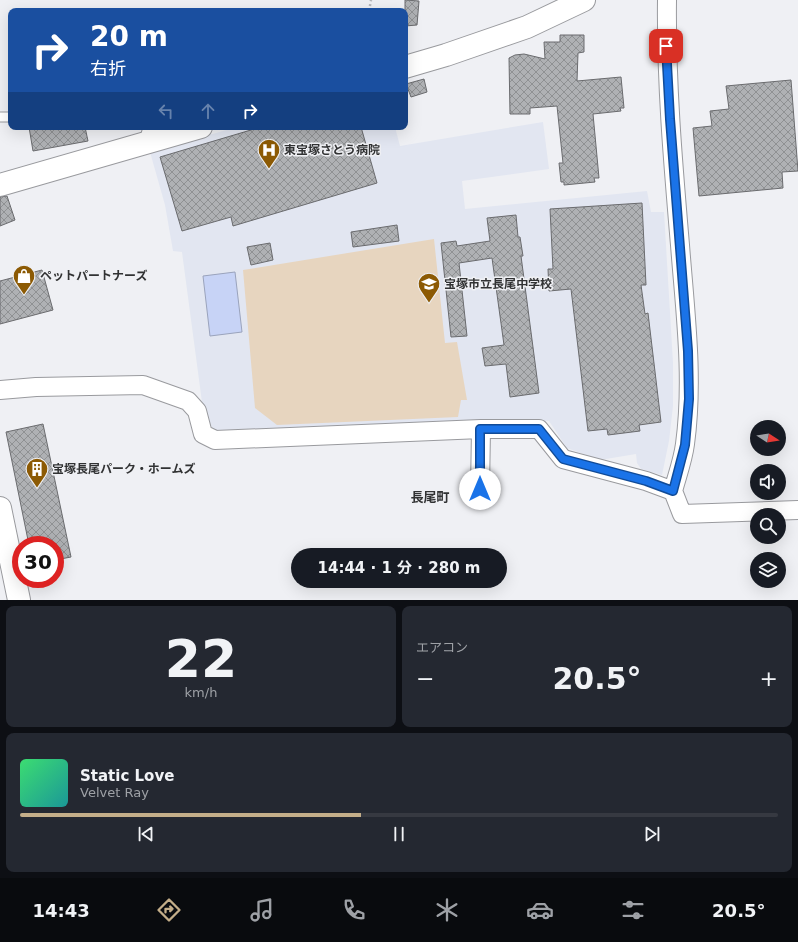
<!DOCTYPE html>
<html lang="ja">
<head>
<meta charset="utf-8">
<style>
	:root { --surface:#171b24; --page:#242831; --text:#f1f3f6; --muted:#9ea1a6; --line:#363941; --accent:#c4ae89 }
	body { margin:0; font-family:"DejaVu Sans","Noto Sans JP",sans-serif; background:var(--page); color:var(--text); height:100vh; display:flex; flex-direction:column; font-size:15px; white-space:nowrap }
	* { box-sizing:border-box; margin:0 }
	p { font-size:13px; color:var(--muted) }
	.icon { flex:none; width:22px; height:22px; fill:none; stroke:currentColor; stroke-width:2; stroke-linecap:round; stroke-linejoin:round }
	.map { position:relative; height:600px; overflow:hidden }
	.details { display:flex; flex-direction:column; gap:6px; padding:6px; background:#0d0f14; flex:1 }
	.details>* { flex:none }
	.top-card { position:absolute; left:8px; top:8px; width:400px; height:122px; border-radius:8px; box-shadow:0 4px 16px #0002; background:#1a4fa0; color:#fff; overflow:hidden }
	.needle { width:26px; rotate:102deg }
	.controls { position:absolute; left:750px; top:420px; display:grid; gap:8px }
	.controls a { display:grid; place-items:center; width:36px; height:36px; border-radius:50%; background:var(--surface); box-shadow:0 4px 16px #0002; font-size:20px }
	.speed { position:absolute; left:12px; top:536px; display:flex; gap:8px; font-size:20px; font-weight:700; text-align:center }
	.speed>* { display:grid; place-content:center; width:52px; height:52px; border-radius:50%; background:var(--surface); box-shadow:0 4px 16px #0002; line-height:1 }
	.speed .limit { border:6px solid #d22; background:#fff; color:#111 }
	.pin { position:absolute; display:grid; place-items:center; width:34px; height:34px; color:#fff; margin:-17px; border-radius:8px; box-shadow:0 2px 6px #0006 }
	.me { position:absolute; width:44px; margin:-22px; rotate:0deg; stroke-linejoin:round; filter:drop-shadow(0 0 3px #0008) }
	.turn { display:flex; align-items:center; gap:14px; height:84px; padding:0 16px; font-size:18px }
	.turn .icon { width:52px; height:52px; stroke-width:2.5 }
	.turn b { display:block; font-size:28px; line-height:34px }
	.lanes { display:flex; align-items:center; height:38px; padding:0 16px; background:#0003; justify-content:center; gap:20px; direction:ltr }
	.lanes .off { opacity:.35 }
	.big { font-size:30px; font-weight:700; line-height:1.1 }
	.details .widget { flex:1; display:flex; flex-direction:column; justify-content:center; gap:6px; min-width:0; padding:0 14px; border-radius:8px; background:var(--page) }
	.details .dial { align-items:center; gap:0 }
	.dial b { font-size:52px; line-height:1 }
	.song { display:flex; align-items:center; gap:12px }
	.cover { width:48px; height:48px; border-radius:6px; background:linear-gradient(135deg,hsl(140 70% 55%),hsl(180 70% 35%)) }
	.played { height:4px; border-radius:2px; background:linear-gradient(90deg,var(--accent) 45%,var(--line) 45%) }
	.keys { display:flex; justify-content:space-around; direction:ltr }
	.heat { display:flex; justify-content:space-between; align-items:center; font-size:22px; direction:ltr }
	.details .tiles { flex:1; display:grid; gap:6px; grid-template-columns:1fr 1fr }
	.widget:last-child { grid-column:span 2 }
	.trip { position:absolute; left:291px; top:548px; width:216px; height:40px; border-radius:20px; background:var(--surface); box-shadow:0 4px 16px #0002; font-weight:700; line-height:40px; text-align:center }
	.dock { display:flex; height:64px; justify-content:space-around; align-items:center; background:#090b0e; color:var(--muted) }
	.dock .icon { width:28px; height:28px }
	.dock .active { color:var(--accent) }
	.dock b { font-size:18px; color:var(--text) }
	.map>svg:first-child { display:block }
	.built { fill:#e2e6f1 }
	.grass { fill:#e7d5bf }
	.water { fill:#c7d3f6; stroke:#9aa3bc }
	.building { fill:url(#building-cross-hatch); stroke:#6a6b6e }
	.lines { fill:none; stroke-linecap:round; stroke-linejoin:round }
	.service-casing { stroke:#999a9e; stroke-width:11 }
	.minor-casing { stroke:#999a9e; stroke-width:20 }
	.tertiary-casing { stroke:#999a9e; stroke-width:24 }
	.path { stroke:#b4b5b8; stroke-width:2.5; stroke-dasharray:2 3; stroke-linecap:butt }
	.service { stroke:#fff; stroke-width:9 }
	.minor { stroke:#fff; stroke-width:18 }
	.tertiary { stroke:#fff; stroke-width:22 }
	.route-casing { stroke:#114b97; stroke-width:10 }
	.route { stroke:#1a73e8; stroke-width:7 }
	.labels { text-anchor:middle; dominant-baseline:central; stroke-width:3; stroke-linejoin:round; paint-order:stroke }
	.poi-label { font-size:12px; font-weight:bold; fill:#313233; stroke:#eff0f4; text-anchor:start }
	.neighbourhood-label { font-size:13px; font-weight:bold; fill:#313233; stroke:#eff0f4 }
</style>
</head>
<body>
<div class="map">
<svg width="798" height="600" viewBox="0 0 798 600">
	<defs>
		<pattern id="building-cross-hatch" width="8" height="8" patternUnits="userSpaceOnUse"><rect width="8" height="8" fill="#afb1b4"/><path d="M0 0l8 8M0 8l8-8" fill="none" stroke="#8f9193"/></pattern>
	</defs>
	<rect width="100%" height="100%" fill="#eff0f4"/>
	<!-- built -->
	<path class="built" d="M 543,122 L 549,169 L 462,181 L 465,209 L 647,191 L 651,212 L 664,212 L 673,363 L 673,406 L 669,441 L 662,475 L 641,469 L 637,463 L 636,454 L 600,460 L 567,448 L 549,421 L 215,431 L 204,417 L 182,252 L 173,251 L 165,205 L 150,152 L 237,127 L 395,127 L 400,146 Z"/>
	<!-- grass -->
	<path class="grass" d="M 434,239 L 445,343 L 457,342 L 467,400 L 461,400 L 458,417 L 277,425 L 255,408 L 243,270 Z"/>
	<!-- water -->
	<path class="water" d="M 235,272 L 242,332 L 210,336 L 203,276 Z"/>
	<!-- building -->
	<path class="building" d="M 405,0 L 419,1 L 417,25 L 405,26 Z
		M 560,35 L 584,35 L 584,52 L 578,53 L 577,81 L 621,77 L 624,108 L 620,108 L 621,111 L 593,114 L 599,178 L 594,178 L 595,182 L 564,185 L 564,182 L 561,182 L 559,163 L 563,163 L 557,106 L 530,108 L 530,114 L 510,114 L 509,58 L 515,55 L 524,54 L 545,59 L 544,42 L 560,42 Z
		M 424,79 L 427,92 L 411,97 L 406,84 Z
		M 791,80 L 798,171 L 782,172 L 783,188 L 699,196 L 693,128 L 712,126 L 710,111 L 729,109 L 726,86 Z
		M 29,127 L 85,127 L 88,141 L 33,151 Z
		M 261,127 L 361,127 L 377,183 L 233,226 L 231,217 L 182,231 L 160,157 Z
		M 7,196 L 15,220 L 0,226 L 0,197 Z
		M 642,203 L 646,285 L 641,285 L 645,314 L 648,313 L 661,422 L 639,425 L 640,431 L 608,435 L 607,429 L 588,431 L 571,289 L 549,291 L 548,269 L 553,269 L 550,209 Z
		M 516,215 L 518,237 L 520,237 L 523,256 L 521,256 L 539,393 L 510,397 L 506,364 L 485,366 L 482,348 L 504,345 L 492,258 L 459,263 L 467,336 L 451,337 L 441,243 L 456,241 L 457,246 L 490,241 L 487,218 Z
		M 397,225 L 399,241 L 353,247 L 351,232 Z
		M 270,243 L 273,260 L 251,265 L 247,247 Z
		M 42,270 L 53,310 L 0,324 L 0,281 Z
		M 43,424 L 71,557 L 55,560 L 55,545 L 29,545 L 6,432 Z"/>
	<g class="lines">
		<!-- service casing -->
		<g class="service-casing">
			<path id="service" d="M 0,117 L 11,117
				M 144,142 L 148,127"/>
		</g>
		<!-- minor casing -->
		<g class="minor-casing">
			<path id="minor" d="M 667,0 C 666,82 673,163 680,245 C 685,311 694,378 685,444 C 683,460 677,476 673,491
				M 0,390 L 36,387 L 143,385 L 188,401 L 197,411 L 203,434 L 215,440 L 481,429 L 539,429 L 563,459 L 646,481 L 673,491 L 682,514 L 798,510
				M 480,489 L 481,429"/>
		</g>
		<!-- tertiary casing -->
		<g class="tertiary-casing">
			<path id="tertiary" d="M 405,67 L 446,55 L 527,27 L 584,0
				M 0,185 L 201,127
				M 0,508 L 19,600"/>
		</g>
		<!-- path -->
		<path class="path" d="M 369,11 L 371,0"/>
		<!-- service -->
		<use href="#service" class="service"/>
		<!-- minor -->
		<use href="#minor" class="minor"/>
		<!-- tertiary -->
		<use href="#tertiary" class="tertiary"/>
	</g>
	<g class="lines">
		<!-- route casing -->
		<g class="route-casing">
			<path id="route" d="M 480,489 L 480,429 L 539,429 L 563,459 L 646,481 L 673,491 L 685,445 L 689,399 L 688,351 L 670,119 L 666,46"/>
		</g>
		<!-- route -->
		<use href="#route" class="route"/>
	</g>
	<!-- icons -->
	<defs>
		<g id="hospital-pin" transform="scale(1.15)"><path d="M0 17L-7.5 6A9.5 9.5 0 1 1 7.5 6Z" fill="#8c5a04" stroke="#eff0f4"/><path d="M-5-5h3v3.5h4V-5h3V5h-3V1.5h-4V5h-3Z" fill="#fff"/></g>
		<g id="shop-pin" transform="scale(1.15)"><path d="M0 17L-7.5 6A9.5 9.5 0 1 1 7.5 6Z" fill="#8c5a04" stroke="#eff0f4"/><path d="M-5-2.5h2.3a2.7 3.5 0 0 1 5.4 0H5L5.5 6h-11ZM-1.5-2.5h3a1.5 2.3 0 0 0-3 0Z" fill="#fff"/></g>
		<g id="school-pin" transform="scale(1.15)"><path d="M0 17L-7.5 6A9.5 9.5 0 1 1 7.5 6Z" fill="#8c5a04" stroke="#eff0f4"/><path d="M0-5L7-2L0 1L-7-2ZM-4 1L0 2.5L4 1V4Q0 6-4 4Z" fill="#fff"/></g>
		<g id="building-pin" transform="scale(1.15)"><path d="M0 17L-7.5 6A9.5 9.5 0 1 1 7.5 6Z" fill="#8c5a04" stroke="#eff0f4"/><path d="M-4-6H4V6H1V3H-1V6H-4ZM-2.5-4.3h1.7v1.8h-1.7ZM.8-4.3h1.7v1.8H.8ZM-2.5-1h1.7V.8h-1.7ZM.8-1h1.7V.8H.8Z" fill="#fff"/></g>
	</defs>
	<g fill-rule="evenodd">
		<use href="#hospital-pin" x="269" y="150"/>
		<use href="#shop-pin" x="24" y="276"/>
		<use href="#school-pin" x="429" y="284"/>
		<use href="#building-pin" x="37" y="469"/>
	</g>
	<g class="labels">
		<!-- poi labels -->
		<g class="poi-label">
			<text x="284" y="150">東宝塚さとう病院</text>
			<text x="40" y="276">ペットパートナーズ</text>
			<text x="444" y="284">宝塚市立長尾中学校</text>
			<text x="52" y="469">宝塚長尾パーク・ホームズ</text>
		</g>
		<!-- neighbourhood labels -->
		<g class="neighbourhood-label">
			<text x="430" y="497">長尾町</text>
		</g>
	</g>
</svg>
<div class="controls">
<a><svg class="needle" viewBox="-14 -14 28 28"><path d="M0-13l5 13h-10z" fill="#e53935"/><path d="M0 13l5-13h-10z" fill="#9ea1a6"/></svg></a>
<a><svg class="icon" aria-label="sound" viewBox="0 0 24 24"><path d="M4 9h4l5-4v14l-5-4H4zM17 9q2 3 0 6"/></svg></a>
<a><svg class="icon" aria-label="search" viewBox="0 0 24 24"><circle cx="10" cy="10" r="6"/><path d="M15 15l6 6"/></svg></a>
<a><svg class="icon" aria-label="layers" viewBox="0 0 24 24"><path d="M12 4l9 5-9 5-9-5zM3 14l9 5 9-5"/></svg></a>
</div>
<div class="speed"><div class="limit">30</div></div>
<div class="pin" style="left:666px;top:46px;background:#d93025"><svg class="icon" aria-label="arrive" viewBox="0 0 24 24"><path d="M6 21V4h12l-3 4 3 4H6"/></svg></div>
<svg class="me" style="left:480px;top:489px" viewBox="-20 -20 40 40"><circle r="19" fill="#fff"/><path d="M0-13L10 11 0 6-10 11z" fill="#1a73e8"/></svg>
<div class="trip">14:44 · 1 分 · 280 m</div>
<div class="top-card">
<div class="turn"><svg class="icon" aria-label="right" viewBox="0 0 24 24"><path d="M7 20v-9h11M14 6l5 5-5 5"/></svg><div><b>20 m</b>右折</div></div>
<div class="lanes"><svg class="icon off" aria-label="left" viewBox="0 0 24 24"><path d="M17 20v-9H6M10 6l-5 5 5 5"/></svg><svg class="icon off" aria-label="ahead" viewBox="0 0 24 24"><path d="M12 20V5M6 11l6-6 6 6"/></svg><svg class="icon" aria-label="right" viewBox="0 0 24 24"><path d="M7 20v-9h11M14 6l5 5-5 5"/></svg></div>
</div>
</div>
<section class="details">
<div class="tiles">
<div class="widget dial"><b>22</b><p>km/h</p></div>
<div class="widget"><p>エアコン</p>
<div class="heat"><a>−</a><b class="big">20.5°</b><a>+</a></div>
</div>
<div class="widget">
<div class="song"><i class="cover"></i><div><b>Static Love</b><p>Velvet Ray</p></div></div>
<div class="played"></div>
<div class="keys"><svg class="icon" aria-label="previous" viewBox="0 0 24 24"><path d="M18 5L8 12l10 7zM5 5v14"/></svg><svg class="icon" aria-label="pause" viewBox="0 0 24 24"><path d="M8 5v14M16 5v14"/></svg><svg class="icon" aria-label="next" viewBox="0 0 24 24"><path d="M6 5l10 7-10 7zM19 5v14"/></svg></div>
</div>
</div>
</section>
<nav class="dock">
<b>14:43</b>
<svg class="icon active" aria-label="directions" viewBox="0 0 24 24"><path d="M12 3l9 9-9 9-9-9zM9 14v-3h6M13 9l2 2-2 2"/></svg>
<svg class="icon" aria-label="music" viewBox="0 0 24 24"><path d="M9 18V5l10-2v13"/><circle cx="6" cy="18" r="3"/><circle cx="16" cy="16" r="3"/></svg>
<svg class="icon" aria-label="phone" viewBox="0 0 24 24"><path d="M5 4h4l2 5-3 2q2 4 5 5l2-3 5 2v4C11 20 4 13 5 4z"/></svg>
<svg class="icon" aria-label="climate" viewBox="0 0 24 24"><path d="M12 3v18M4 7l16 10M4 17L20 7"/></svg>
<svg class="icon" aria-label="car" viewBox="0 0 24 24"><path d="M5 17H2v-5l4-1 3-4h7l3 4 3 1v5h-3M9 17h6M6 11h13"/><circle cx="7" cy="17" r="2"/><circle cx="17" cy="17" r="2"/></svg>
<svg class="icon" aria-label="filters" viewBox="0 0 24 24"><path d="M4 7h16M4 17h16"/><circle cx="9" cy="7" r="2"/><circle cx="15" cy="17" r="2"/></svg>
<b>20.5°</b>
</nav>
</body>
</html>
